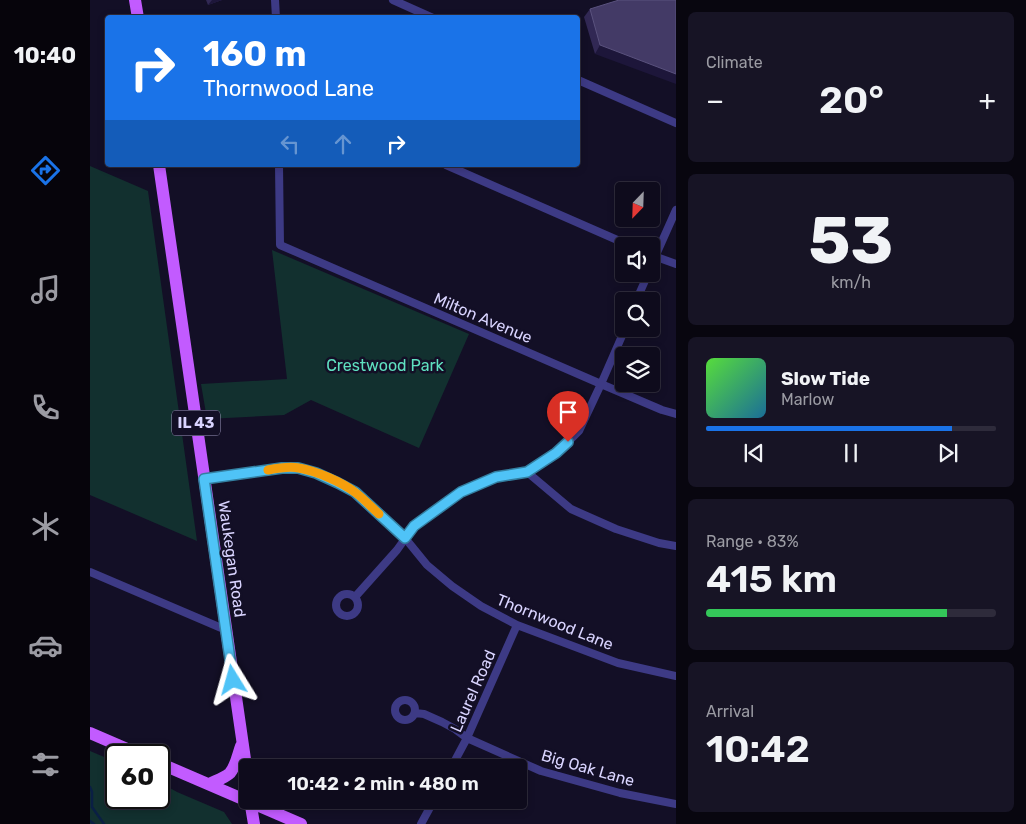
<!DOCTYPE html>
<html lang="en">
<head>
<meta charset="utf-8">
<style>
	:root { --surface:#0e0b1c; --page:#171425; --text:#f1f3f6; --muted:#9b9ba3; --line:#2e2b3b; --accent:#1a73e8 }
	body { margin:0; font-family:Rubik,sans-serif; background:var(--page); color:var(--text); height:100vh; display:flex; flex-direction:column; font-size:19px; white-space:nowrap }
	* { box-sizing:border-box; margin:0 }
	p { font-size:16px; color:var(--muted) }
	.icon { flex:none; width:28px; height:28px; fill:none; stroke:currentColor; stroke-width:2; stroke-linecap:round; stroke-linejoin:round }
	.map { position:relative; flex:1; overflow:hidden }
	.side { display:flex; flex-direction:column; gap:12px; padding:12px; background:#08060f; width:350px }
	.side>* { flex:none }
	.top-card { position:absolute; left:15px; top:15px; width:475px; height:152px; border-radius:5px; box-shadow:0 2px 8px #0003,0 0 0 1px var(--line); background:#1a73e8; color:#fff; overflow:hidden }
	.needle { width:32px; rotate:203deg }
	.tools { position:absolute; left:525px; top:182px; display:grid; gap:10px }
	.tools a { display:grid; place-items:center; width:45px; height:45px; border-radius:5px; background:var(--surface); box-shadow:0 2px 8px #0003,0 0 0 1px var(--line); font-size:25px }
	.speed { position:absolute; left:15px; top:744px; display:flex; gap:10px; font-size:25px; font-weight:700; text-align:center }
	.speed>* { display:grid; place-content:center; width:65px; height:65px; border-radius:50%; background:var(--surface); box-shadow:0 2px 8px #0003,0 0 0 1px var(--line); line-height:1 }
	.speed .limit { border:2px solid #111; border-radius:8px; background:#fff; color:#111 }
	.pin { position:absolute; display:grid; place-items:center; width:42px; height:42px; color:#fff; margin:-51px -21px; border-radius:50% 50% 50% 0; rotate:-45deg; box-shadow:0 0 5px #0007 }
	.pin .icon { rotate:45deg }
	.me { position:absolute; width:55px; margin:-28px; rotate:352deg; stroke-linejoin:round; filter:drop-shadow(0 0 4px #0008) }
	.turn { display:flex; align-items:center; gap:18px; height:105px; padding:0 15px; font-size:22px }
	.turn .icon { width:65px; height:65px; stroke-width:2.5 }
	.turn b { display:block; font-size:35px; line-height:42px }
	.lanes { display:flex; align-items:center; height:48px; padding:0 15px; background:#0003; justify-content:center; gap:25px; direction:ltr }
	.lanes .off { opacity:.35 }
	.big { font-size:38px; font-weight:600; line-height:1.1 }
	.side .tile { flex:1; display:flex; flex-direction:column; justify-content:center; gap:8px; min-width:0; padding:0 18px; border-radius:8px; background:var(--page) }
	.side .dial { align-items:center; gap:0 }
	.dial b { font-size:65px; line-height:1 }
	.song { display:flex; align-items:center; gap:15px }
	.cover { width:60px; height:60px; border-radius:8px; background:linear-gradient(135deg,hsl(110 70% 55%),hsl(200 70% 35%)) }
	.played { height:5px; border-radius:2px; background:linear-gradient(90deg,var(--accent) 85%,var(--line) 85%) }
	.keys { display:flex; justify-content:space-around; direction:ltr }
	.heat { display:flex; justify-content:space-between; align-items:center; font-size:28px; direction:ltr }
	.charge { height:8px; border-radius:4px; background:linear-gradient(90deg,#34c759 83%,var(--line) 0) }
	.trip { position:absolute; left:149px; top:759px; width:288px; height:50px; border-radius:5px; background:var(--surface); box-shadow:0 2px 8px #0003,0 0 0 1px var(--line); font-weight:600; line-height:50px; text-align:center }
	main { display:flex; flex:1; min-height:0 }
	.dock { display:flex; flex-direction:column; width:90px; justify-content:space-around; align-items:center; background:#06040b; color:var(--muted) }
	.dock .icon { width:35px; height:35px }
	.dock .selected { color:var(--accent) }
	.dock b { font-size:22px; color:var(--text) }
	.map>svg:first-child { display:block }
	.green { fill:#12302f }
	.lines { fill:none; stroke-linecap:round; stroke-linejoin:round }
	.stream { stroke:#0a1f44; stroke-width:2.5 }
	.street { stroke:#3d3a85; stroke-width:8 }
	.primary { stroke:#c25bff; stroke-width:12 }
	.wall { fill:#312854 }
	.shaded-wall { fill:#1d163a }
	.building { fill:#433a66; stroke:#5a527e }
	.route-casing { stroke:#337fa1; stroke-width:12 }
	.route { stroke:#4fc3f7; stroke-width:9 }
	.slow { stroke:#f59e0b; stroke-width:9 }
	.labels { text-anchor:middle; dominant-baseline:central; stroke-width:5; stroke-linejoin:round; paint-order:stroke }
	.shield { fill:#130f26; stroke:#9e99be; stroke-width:1 }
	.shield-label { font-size:15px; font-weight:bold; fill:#d9d4ff }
	.street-label { font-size:16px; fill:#d9d4ff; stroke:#130f26 }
	.park-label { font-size:16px; fill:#5fe0c0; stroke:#130f26 }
</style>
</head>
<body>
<main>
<nav class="dock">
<b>10:40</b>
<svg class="icon selected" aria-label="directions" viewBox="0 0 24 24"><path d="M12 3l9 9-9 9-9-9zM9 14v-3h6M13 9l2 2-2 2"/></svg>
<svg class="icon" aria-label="music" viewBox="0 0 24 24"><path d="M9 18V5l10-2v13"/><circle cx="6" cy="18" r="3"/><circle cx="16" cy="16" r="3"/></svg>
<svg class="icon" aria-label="phone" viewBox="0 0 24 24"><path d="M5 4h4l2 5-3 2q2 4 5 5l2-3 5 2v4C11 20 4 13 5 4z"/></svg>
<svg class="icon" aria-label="climate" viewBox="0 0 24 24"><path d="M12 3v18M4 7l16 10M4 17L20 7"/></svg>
<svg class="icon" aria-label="car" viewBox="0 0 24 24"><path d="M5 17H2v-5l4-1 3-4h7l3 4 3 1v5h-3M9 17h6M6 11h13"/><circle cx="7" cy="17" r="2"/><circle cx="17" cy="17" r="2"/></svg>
<svg class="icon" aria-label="filters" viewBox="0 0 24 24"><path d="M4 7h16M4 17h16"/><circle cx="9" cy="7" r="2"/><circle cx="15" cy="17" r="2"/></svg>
</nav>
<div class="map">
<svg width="586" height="824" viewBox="0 0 586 824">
	<rect width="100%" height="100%" fill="#130f26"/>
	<!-- green -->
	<path class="green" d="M 0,166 L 58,191 L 107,541 L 0,495 Z
		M 182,250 L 379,334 L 329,448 L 221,400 L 194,415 L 117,419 L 111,384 L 197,379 Z
		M 0,751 L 26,762 L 26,798 L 69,798 L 69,782 L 87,792 L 134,812 L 142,824 L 0,824 Z"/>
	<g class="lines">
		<!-- stream -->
		<path class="stream" d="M 0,787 L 2,792 L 2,807 L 14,824
			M 0,821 L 4,824"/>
		<!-- street -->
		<path class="street" d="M 185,0 L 186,18
			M 303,0 L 343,18
			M 488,80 L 586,123
			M 189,165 L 190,245 L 511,384 L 572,410 L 586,414
			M 356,165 L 541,246
			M 561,255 L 586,264
			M 561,266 L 586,210
			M 546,301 L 558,274
			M 437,472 L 481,509 L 526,529 L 569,543 L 586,546
			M 114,479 L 192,468 L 208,468 L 226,473 L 248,483 L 265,492 L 315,538 L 337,565 L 362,586 L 391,606 L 427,625 L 528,663 L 586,676
			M 0,572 L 136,630
			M246 605a11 11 0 1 1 22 0a11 11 0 1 1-22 0Z
			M 265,597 L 307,550 L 324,526 L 371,492 L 406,477 L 437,472 L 467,453 L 489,431 L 511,384 L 535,329
			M305 710a10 10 0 1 1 20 0a10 10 0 1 1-20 0Z
			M 325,713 L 334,714 L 352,722 L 365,729 L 377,738 L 451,771 L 530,793 L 586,804
			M 361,768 L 377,738 L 427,625
			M 331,824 L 344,800"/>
		<!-- primary -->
		<path class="primary" d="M 45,0 L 48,18
			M 69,165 L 158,780
			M 0,733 L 51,755
			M 69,763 L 211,824
			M 119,784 C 125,781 135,778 140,773 C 146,766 148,754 151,746
			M 160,800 L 164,824"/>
	</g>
	<!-- wall -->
	<path class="wall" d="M 116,0 L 132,0 L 118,5 Z
		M 586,0 L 505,54 L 494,17 L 500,9 Z"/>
	<!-- shaded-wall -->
	<path class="shaded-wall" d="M 122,0 L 132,0 L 118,5 Z
		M 510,45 L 586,74 L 586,84 L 505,54 Z"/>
	<!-- building -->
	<path class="building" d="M 529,0 L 586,0 L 586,74 L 510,45 L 500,9 Z"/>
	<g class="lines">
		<!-- route casing -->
		<g class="route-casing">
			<path id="route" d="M 143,680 L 114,479 L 192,468 L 208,468 L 226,473 L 248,483 L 265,492 L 315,538 L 324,526 L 371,492 L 406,477 L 437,472 L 466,453 L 478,442"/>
		</g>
		<!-- route -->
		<use href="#route" class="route"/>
		<!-- slow -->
		<path class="slow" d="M 178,470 C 188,468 199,466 209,468 C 226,471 252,482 266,493 C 274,499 281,507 289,514"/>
	</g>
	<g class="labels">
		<!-- shield labels -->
		<rect class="shield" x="82" y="410.5" width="48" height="25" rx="4"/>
		<g class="shield-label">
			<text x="106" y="423">IL 43</text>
		</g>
		<!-- street labels -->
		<g class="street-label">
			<text transform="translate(393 318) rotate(23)">Milton Avenue</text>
			<text transform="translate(142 559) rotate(82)">Waukegan Road</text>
			<text transform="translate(465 622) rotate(22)">Thornwood Lane</text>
			<text transform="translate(383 691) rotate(-66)">Laurel Road</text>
			<text transform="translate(498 768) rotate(16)">Big Oak Lane</text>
		</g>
		<!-- park labels -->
		<g class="park-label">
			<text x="295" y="365">Crestwood Park</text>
		</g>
	</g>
</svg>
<div class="tools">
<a><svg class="needle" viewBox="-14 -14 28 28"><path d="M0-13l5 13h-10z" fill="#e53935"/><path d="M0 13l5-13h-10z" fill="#9b9ba3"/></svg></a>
<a><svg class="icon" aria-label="sound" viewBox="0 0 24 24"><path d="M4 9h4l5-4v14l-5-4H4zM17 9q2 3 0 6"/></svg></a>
<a><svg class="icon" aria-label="search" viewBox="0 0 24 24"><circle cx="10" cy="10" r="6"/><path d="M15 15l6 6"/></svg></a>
<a><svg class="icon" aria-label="layers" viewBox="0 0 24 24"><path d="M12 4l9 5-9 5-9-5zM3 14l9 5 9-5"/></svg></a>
</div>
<div class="speed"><div class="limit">60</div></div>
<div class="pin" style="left:478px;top:442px;background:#d93025"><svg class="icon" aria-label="arrive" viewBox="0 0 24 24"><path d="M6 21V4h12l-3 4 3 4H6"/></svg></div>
<svg class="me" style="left:143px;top:680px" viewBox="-20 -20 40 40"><path d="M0-17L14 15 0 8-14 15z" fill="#4fc3f7" stroke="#fff" stroke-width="4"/></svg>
<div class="trip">10:42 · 2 min · 480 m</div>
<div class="top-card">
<div class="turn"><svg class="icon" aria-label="right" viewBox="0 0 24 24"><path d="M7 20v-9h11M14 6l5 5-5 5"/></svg><div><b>160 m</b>Thornwood Lane</div></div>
<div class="lanes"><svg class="icon off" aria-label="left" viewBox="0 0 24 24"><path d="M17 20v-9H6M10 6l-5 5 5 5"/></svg><svg class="icon off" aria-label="ahead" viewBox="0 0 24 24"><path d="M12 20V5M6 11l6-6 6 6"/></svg><svg class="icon" aria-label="right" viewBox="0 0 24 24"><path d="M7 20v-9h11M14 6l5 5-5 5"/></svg></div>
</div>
</div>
<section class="side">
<div class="tile"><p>Climate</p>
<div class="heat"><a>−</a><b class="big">20°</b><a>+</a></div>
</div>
<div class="tile dial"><b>53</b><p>km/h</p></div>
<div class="tile">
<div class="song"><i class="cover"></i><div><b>Slow Tide</b><p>Marlow</p></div></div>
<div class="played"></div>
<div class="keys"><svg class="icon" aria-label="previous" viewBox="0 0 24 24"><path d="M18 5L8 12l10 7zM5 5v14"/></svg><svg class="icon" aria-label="pause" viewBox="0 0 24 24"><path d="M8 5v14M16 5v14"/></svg><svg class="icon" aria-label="next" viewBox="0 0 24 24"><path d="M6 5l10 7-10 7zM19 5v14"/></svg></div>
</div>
<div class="tile"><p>Range · 83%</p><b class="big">415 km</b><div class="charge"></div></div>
<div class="tile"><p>Arrival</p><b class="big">10:42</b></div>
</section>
</main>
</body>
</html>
